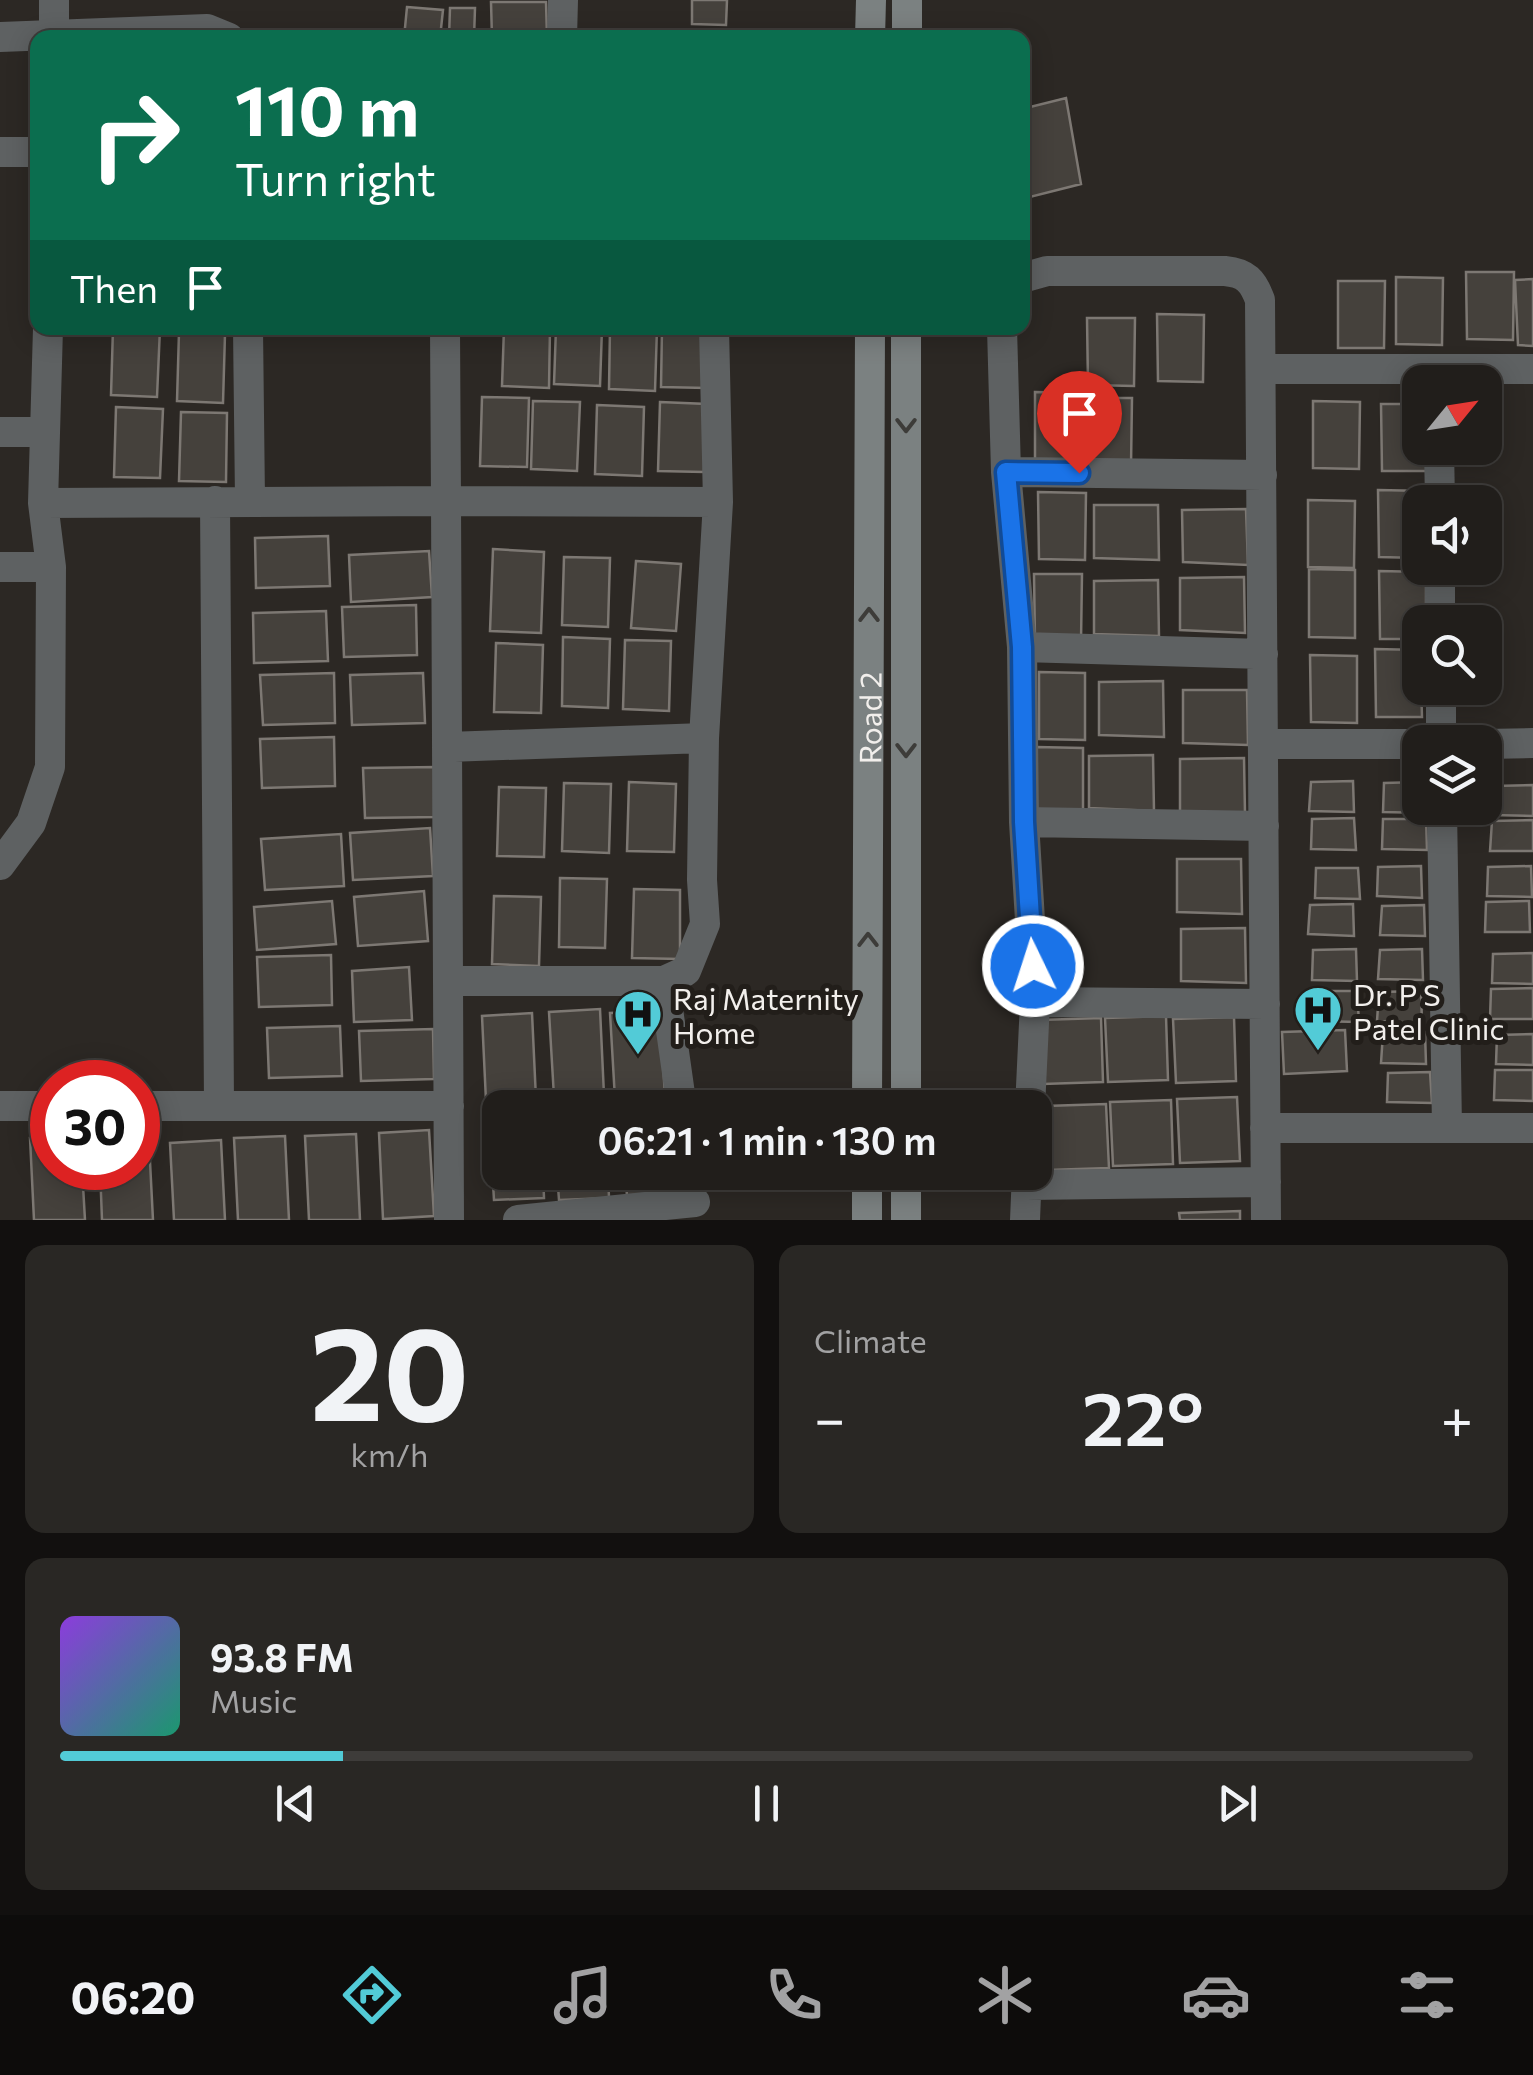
<!DOCTYPE html>
<html lang="en">
<head>
<meta charset="utf-8">
<style>
	:root { --surface:#211e1b; --page:#292724; --text:#f1f3f6; --muted:#a2a2a3; --line:#3e3c3a; --accent:#52cbd7 }
	body { margin:0; font-family:Commissioner,sans-serif; background:var(--page); color:var(--text); height:100vh; display:flex; flex-direction:column; font-size:38px; white-space:nowrap }
	* { box-sizing:border-box; margin:0 }
	p { font-size:32px; color:var(--muted) }
	.icon { flex:none; width:55px; height:55px; fill:none; stroke:currentColor; stroke-width:2; stroke-linecap:round; stroke-linejoin:round }
	.map { position:relative; height:1220px; overflow:hidden }
	.panel { display:flex; flex-direction:column; gap:25px; padding:25px; background:#12100f; flex:1 }
	.panel>* { flex:none }
	.top-card { position:absolute; left:30px; top:30px; width:1000px; height:305px; border-radius:20px; box-shadow:0 5px 25px #0003,0 0 0 2px var(--line); background:#0b6e4f; color:#fff; overflow:hidden }
	.needle { width:65px; rotate:60deg }
	.tools { position:absolute; left:1402px; top:365px; display:grid; gap:20px }
	.tools a { display:grid; place-items:center; width:100px; height:100px; border-radius:20px; background:var(--surface); box-shadow:0 5px 25px #0003,0 0 0 2px var(--line); font-size:50px }
	.speed { position:absolute; left:30px; top:1060px; display:flex; gap:20px; font-size:50px; font-weight:700; text-align:center }
	.speed>* { display:grid; place-content:center; width:130px; height:130px; border-radius:50%; background:var(--surface); box-shadow:0 5px 25px #0003,0 0 0 2px var(--line); line-height:1 }
	.speed .limit { border:15px solid #d22; background:#fff; color:#111 }
	.pin { position:absolute; display:grid; place-items:center; width:85px; height:85px; color:#fff; margin:-102px -42px; border-radius:50% 50% 50% 0; rotate:-45deg; box-shadow:0 0 10px #0007 }
	.pin .icon { rotate:45deg }
	.me { position:absolute; width:110px; margin:-55px; rotate:356deg; stroke-linejoin:round; filter:drop-shadow(0 0 8px #0008) }
	.turn { display:flex; align-items:center; gap:35px; height:210px; padding:0 40px; font-size:45px }
	.turn .icon { width:130px; height:130px; stroke-width:2.5 }
	.turn b { display:block; font-size:70px; line-height:85px }
	.then { display:flex; align-items:center; height:95px; padding:0 40px; background:#0003; gap:20px; font-size:38px }
	.big { font-size:75px; font-weight:600; line-height:1.1 }
	.panel .tile { flex:1; display:flex; flex-direction:column; justify-content:center; gap:15px; min-width:0; padding:0 35px; border-radius:20px; background:var(--page) }
	.panel .dial { align-items:center; gap:0 }
	.dial b { font-size:130px; line-height:1 }
	.song { display:flex; align-items:center; gap:30px }
	.cover { width:120px; height:120px; border-radius:15px; background:linear-gradient(135deg,hsl(270 70% 55%),hsl(160 70% 35%)) }
	.played { height:10px; border-radius:5px; background:linear-gradient(90deg,var(--accent) 20%,var(--line) 20%) }
	.keys { display:flex; justify-content:space-around; direction:ltr }
	.heat { display:flex; justify-content:space-between; align-items:center; font-size:55px; direction:ltr }
	.panel .tiles { flex:1; display:grid; gap:25px; grid-template-columns:1fr 1fr }
	.tile:last-child { grid-column:span 2 }
	.trip { position:absolute; left:482px; top:1090px; width:570px; height:100px; border-radius:20px; background:var(--surface); box-shadow:0 5px 25px #0003,0 0 0 2px var(--line); font-weight:600; line-height:100px; text-align:center }
	.dock { display:flex; height:160px; justify-content:space-around; align-items:center; background:#0d0c0b; color:var(--muted) }
	.dock .icon { width:70px; height:70px }
	.dock .on { color:var(--accent) }
	.dock b { font-size:45px; color:var(--text) }
	.map>svg:first-child { display:block }
	.building { fill:#45413c; stroke:#7d7873; stroke-width:2.5 }
	.lines { fill:none; stroke-linecap:round; stroke-linejoin:round }
	.street { stroke:#5e6162; stroke-width:30 }
	.secondary { stroke:#7b8181; stroke-width:30 }
	.oneway { stroke:#3d3c39 }
	.route-casing { stroke:#114b97; stroke-width:25 }
	.route { stroke:#1a73e8; stroke-width:18 }
	.labels { text-anchor:middle; dominant-baseline:central; stroke-width:10; stroke-linejoin:round; paint-order:stroke }
	.street-label { font-size:30px; fill:#f2efec; stroke:#221e1a }
	.poi-label { font-size:30px; fill:#f2efec; stroke:#221e1a; text-anchor:start }
</style>
</head>
<body>
<div class="map">
<svg width="1533" height="1220" viewBox="0 0 1533 1220">
	<rect width="100%" height="100%" fill="#2c2824"/>
	<!-- building -->
	<path class="building" d="M 692,0 L 727,0 L 726,25 L 692,24 Z
		M 491,2 L 546,2 L 547,38 L 492,38 Z
		M 407,7 L 443,10 L 440,38 L 404,38 Z
		M 450,8 L 475,8 L 474,38 L 449,38 Z
		M 1066,98 L 1081,184 L 1022,199 L 1022,109 Z
		M 1466,272 L 1514,272 L 1513,340 L 1467,339 Z
		M 1396,277 L 1443,278 L 1442,345 L 1396,344 Z
		M 1533,279 L 1533,346 L 1518,345 L 1515,280 Z
		M 1338,281 L 1385,281 L 1384,348 L 1338,348 Z
		M 1157,314 L 1204,315 L 1203,382 L 1158,381 Z
		M 1087,318 L 1135,318 L 1134,386 L 1088,385 Z
		M 113,328 L 160,328 L 157,397 L 111,395 Z
		M 504,328 L 550,328 L 549,388 L 502,386 Z
		M 556,328 L 602,328 L 600,386 L 554,384 Z
		M 610,328 L 657,328 L 655,391 L 609,389 Z
		M 662,328 L 709,328 L 707,388 L 661,387 Z
		M 179,332 L 225,334 L 223,403 L 177,401 Z
		M 1035,392 L 1082,393 L 1081,460 L 1035,459 Z
		M 482,397 L 529,398 L 527,467 L 480,466 Z
		M 1085,398 L 1132,398 L 1131,466 L 1086,465 Z
		M 533,401 L 580,402 L 577,471 L 531,469 Z
		M 1313,401 L 1360,402 L 1359,469 L 1313,468 Z
		M 660,402 L 707,404 L 704,472 L 658,471 Z
		M 1381,404 L 1420,404 L 1420,448 L 1427,448 L 1427,471 L 1382,471 Z
		M 597,405 L 644,407 L 642,476 L 595,474 Z
		M 116,407 L 163,409 L 160,478 L 114,477 Z
		M 181,412 L 227,413 L 226,482 L 179,481 Z
		M 1378,490 L 1425,491 L 1425,502 L 1420,502 L 1420,558 L 1379,557 Z
		M 1038,492 L 1086,493 L 1085,560 L 1039,559 Z
		M 1308,500 L 1355,501 L 1354,568 L 1308,567 Z
		M 1094,505 L 1158,505 L 1159,560 L 1094,558 Z
		M 1246,509 L 1248,565 L 1183,562 L 1182,510 Z
		M 328,536 L 330,586 L 256,588 L 255,538 Z
		M 493,549 L 544,552 L 541,633 L 490,631 Z
		M 429,551 L 432,597 L 351,602 L 349,555 Z
		M 564,557 L 610,558 L 608,627 L 562,625 Z
		M 636,561 L 681,564 L 676,631 L 631,628 Z
		M 1309,569 L 1355,570 L 1355,638 L 1309,637 Z
		M 1379,571 L 1426,572 L 1426,622 L 1420,622 L 1420,639 L 1380,639 Z
		M 1034,574 L 1082,574 L 1081,642 L 1035,641 Z
		M 1244,577 L 1245,633 L 1180,630 L 1180,578 Z
		M 1158,580 L 1159,636 L 1094,634 L 1094,581 Z
		M 416,605 L 417,655 L 344,657 L 342,607 Z
		M 326,611 L 328,661 L 254,663 L 253,613 Z
		M 563,637 L 610,639 L 608,708 L 562,706 Z
		M 625,640 L 671,641 L 669,711 L 623,709 Z
		M 496,643 L 543,645 L 541,713 L 494,712 Z
		M 1375,649 L 1420,650 L 1422,717 L 1376,717 Z
		M 1310,655 L 1357,656 L 1357,723 L 1311,722 Z
		M 1039,672 L 1085,673 L 1085,740 L 1039,739 Z
		M 334,673 L 335,723 L 263,725 L 260,675 Z
		M 423,673 L 425,723 L 352,725 L 350,675 Z
		M 1163,681 L 1164,737 L 1099,735 L 1099,682 Z
		M 1183,690 L 1247,690 L 1248,745 L 1183,743 Z
		M 334,737 L 335,786 L 262,788 L 260,739 Z
		M 1036,747 L 1083,748 L 1083,815 L 1037,814 Z
		M 1153,755 L 1154,811 L 1089,808 L 1089,756 Z
		M 1244,758 L 1245,814 L 1180,811 L 1180,759 Z
		M 436,767 L 438,817 L 365,818 L 363,768 Z
		M 1353,781 L 1354,812 L 1309,811 L 1311,782 Z
		M 629,782 L 676,784 L 674,852 L 627,851 Z
		M 1420,782 L 1420,808 L 1428,808 L 1428,813 L 1383,812 L 1384,783 Z
		M 564,783 L 611,784 L 609,853 L 562,851 Z
		M 1533,785 L 1533,816 L 1492,815 L 1494,786 Z
		M 499,787 L 546,788 L 544,857 L 497,856 Z
		M 1354,818 L 1356,850 L 1311,849 L 1312,819 Z
		M 1383,819 L 1426,819 L 1427,850 L 1382,849 Z
		M 1533,820 L 1533,851 L 1490,851 L 1492,821 Z
		M 430,828 L 433,876 L 353,880 L 350,833 Z
		M 341,834 L 344,886 L 265,890 L 261,839 Z
		M 1177,859 L 1241,859 L 1242,914 L 1177,912 Z
		M 1421,866 L 1422,898 L 1377,896 L 1378,867 Z
		M 1531,866 L 1532,897 L 1487,896 L 1488,867 Z
		M 1316,868 L 1358,868 L 1360,899 L 1315,898 Z
		M 560,878 L 607,879 L 605,948 L 559,947 Z
		M 634,889 L 680,890 L 680,959 L 632,958 Z
		M 424,891 L 428,941 L 358,946 L 354,897 Z
		M 494,896 L 541,897 L 539,966 L 492,964 Z
		M 332,901 L 336,944 L 257,950 L 254,907 Z
		M 1529,901 L 1530,932 L 1485,932 L 1486,902 Z
		M 1353,904 L 1354,936 L 1308,934 L 1310,905 Z
		M 1424,905 L 1425,936 L 1380,935 L 1382,906 Z
		M 1245,928 L 1246,983 L 1181,981 L 1181,929 Z
		M 1356,949 L 1357,981 L 1312,980 L 1313,950 Z
		M 1422,949 L 1423,980 L 1378,979 L 1380,950 Z
		M 1533,953 L 1533,984 L 1492,983 L 1493,954 Z
		M 331,955 L 332,1005 L 259,1007 L 257,957 Z
		M 409,967 L 412,1020 L 354,1022 L 352,971 Z
		M 1533,988 L 1533,1019 L 1490,1019 L 1491,989 Z
		M 1315,991 L 1357,991 L 1359,1022 L 1314,1021 Z
		M 1421,991 L 1422,1023 L 1377,1021 L 1379,992 Z
		M 600,1009 L 604,1095 L 554,1097 L 549,1012 Z
		M 660,1011 L 665,1097 L 615,1099 L 610,1013 Z
		M 532,1013 L 536,1099 L 486,1101 L 482,1016 Z
		M 1166,1016 L 1168,1080 L 1108,1082 L 1105,1018 Z
		M 1234,1017 L 1236,1081 L 1176,1083 L 1173,1019 Z
		M 1101,1018 L 1103,1082 L 1043,1084 L 1040,1020 Z
		M 340,1026 L 342,1076 L 269,1078 L 267,1028 Z
		M 433,1029 L 434,1079 L 361,1081 L 359,1031 Z
		M 1345,1030 L 1347,1071 L 1284,1074 L 1282,1032 Z
		M 1425,1032 L 1426,1064 L 1381,1063 L 1383,1033 Z
		M 1533,1034 L 1533,1065 L 1496,1064 L 1497,1035 Z
		M 1495,1070 L 1533,1070 L 1533,1101 L 1494,1100 Z
		M 1430,1072 L 1432,1103 L 1387,1102 L 1388,1073 Z
		M 1237,1097 L 1240,1161 L 1180,1163 L 1177,1099 Z
		M 1171,1100 L 1173,1164 L 1113,1166 L 1110,1102 Z
		M 1106,1104 L 1109,1168 L 1048,1170 L 1046,1106 Z
		M 500,1114 L 500,1172 L 543,1172 L 544,1198 L 494,1200 L 489,1115 Z
		M 429,1130 L 434,1216 L 383,1219 L 379,1133 Z
		M 356,1134 L 360,1220 L 309,1220 L 305,1136 Z
		M 285,1136 L 289,1220 L 238,1220 L 234,1138 Z
		M 52,1137 L 52,1168 L 82,1168 L 85,1220 L 34,1220 L 30,1138 Z
		M 221,1140 L 225,1220 L 174,1220 L 170,1143 Z
		M 149,1142 L 153,1220 L 102,1220 L 100,1168 L 138,1168 L 138,1143 Z
		M 557,1172 L 608,1172 L 609,1198 L 559,1200 Z
		M 626,1172 L 676,1172 L 678,1196 L 627,1199 Z
		M 1240,1211 L 1240,1220 L 1180,1220 L 1179,1213 Z"/>
	<g class="lines">
		<!-- street -->
		<path class="street" d="M 0,37 L 207,29 L 229,38
			M 54,38 L 54,0
			M 562,38 L 563,0
			M 0,152 L 38,152
			M 1022,278 L 1047,271 L 1225,271 C 1246,273 1253,281 1260,300 L 1266,1220
			M 248,328 L 250,501
			M 1002,328 L 1006,472 L 1022,647 L 1024,822 L 1035,1002 L 1030,1108
			M 1261,369 L 1533,369
			M 0,432 L 43,432
			M 1439,448 L 1440,502
			M 1006,472 L 1262,475
			M 215,501 L 219,1106
			M 43,503 L 446,501 L 445,328
			M 0,567 L 51,567
			M 1440,568 L 1440,622
			M 1022,647 L 1263,654
			M 1441,688 L 1441,742
			M 1263,744 L 1420,744
			M 1485,744 L 1533,743
			M 448,747 L 704,738
			M 1442,808 L 1447,1128
			M 1024,822 L 1264,826
			M 0,865 L 31,823 L 50,767 L 51,567 L 43,503 L 48,328
			M 448,981 L 664,981
			M 1035,1002 L 1265,1004
			M 0,1106 L 52,1106
			M 138,1106 L 449,1106
			M 682,1108 L 664,981 L 686,971 L 705,924 L 702,880 L 704,738 L 718,502 L 714,328
			M 1265,1128 L 1533,1128
			M 1026,1185 L 1266,1182
			M 449,1220 L 446,501 L 718,502
			M 518,1220 L 695,1202
			M 1025,1220 L 1027,1172"/>
		<!-- secondary -->
		<g class="secondary">
			<path d="M 870,38 L 871,0"/>
			<path d="M 907,38 L 907,0"/>
			<path id="s1" d="M 867,1108 L 870,328"/>
			<path d="M 906,1108 L 906,328"/>
			<path d="M 867,1220 L 867,1172"/>
			<path d="M 906,1220 L 906,1172"/>
		</g>
	</g>
	<!-- one-way arrows -->
	<defs><path id="oneway-chevron" d="M-2-3.5L2.5 0L-2 3.5" fill="none" stroke-width="1.6" stroke-linecap="round" stroke-linejoin="round" transform="scale(2.5)"/></defs>
	<g class="oneway">
		<use href="#oneway-chevron" transform="translate(906 425) rotate(90)"/>
		<use href="#oneway-chevron" transform="translate(869 615) rotate(-90)"/>
		<use href="#oneway-chevron" transform="translate(906 750) rotate(90)"/>
		<use href="#oneway-chevron" transform="translate(868 940) rotate(-90)"/>
	</g>
	<g class="lines">
		<!-- route casing -->
		<g class="route-casing">
			<path id="route" d="M 1033,966 L 1024,822 L 1022,647 L 1006,472 L 1079,473"/>
		</g>
		<!-- route -->
		<use href="#route" class="route"/>
	</g>
	<!-- icons -->
	<defs>
		<g id="hospital-pin" transform="scale(2.5)"><path d="M0 17L-7.5 6A9.5 9.5 0 1 1 7.5 6Z" fill="#52cbd7" stroke="#221e1a"/><path d="M-5-5h3v3.5h4V-5h3V5h-3V1.5h-4V5h-3Z" fill="#111"/></g>
	</defs>
	<g fill-rule="evenodd">
		<use href="#hospital-pin" x="1318" y="1010"/>
		<use href="#hospital-pin" x="638" y="1014"/>
	</g>
	<g class="labels">
		<!-- street labels -->
		<g class="street-label">
			<text stroke="none"><textPath href="#s1" startOffset="390">Road 2</textPath></text>
		</g>
		<!-- poi labels -->
		<g class="poi-label">
			<text x="1353" y="993">Dr. P S<tspan x="1353" dy="34">Patel Clinic</tspan></text>
			<text x="673" y="997">Raj Maternity<tspan x="673" dy="34">Home</tspan></text>
		</g>
	</g>
</svg>
<div class="tools">
<a><svg class="needle" viewBox="-14 -14 28 28"><path d="M0-13l5 13h-10z" fill="#e53935"/><path d="M0 13l5-13h-10z" fill="#a2a2a3"/></svg></a>
<a><svg class="icon" aria-label="sound" viewBox="0 0 24 24"><path d="M4 9h4l5-4v14l-5-4H4zM17 9q2 3 0 6"/></svg></a>
<a><svg class="icon" aria-label="search" viewBox="0 0 24 24"><circle cx="10" cy="10" r="6"/><path d="M15 15l6 6"/></svg></a>
<a><svg class="icon" aria-label="layers" viewBox="0 0 24 24"><path d="M12 4l9 5-9 5-9-5zM3 14l9 5 9-5"/></svg></a>
</div>
<div class="speed"><div class="limit">30</div></div>
<div class="pin" style="left:1079px;top:473px;background:#d93025"><svg class="icon" aria-label="arrive" viewBox="0 0 24 24"><path d="M6 21V4h12l-3 4 3 4H6"/></svg></div>
<svg class="me" style="left:1033px;top:966px" viewBox="-20 -20 40 40"><circle r="17" fill="#1a73e8" stroke="#fff" stroke-width="3"/><path d="M0-11L8 9 0 5-8 9z" fill="#fff"/></svg>
<div class="trip">06:21 · 1 min · 130 m</div>
<div class="top-card">
<div class="turn"><svg class="icon" aria-label="right" viewBox="0 0 24 24"><path d="M7 20v-9h11M14 6l5 5-5 5"/></svg><div><b>110 m</b>Turn right</div></div>
<div class="then">Then<svg class="icon" aria-label="arrive" viewBox="0 0 24 24"><path d="M6 21V4h12l-3 4 3 4H6"/></svg></div>
</div>
</div>
<section class="panel">
<div class="tiles">
<div class="tile dial"><b>20</b><p>km/h</p></div>
<div class="tile"><p>Climate</p>
<div class="heat"><a>−</a><b class="big">22°</b><a>+</a></div>
</div>
<div class="tile">
<div class="song"><i class="cover"></i><div><b>93.8 FM</b><p>Music</p></div></div>
<div class="played"></div>
<div class="keys"><svg class="icon" aria-label="previous" viewBox="0 0 24 24"><path d="M18 5L8 12l10 7zM5 5v14"/></svg><svg class="icon" aria-label="pause" viewBox="0 0 24 24"><path d="M8 5v14M16 5v14"/></svg><svg class="icon" aria-label="next" viewBox="0 0 24 24"><path d="M6 5l10 7-10 7zM19 5v14"/></svg></div>
</div>
</div>
</section>
<nav class="dock">
<b>06:20</b>
<svg class="icon on" aria-label="directions" viewBox="0 0 24 24"><path d="M12 3l9 9-9 9-9-9zM9 14v-3h6M13 9l2 2-2 2"/></svg>
<svg class="icon" aria-label="music" viewBox="0 0 24 24"><path d="M9 18V5l10-2v13"/><circle cx="6" cy="18" r="3"/><circle cx="16" cy="16" r="3"/></svg>
<svg class="icon" aria-label="phone" viewBox="0 0 24 24"><path d="M5 4h4l2 5-3 2q2 4 5 5l2-3 5 2v4C11 20 4 13 5 4z"/></svg>
<svg class="icon" aria-label="climate" viewBox="0 0 24 24"><path d="M12 3v18M4 7l16 10M4 17L20 7"/></svg>
<svg class="icon" aria-label="car" viewBox="0 0 24 24"><path d="M5 17H2v-5l4-1 3-4h7l3 4 3 1v5h-3M9 17h6M6 11h13"/><circle cx="7" cy="17" r="2"/><circle cx="17" cy="17" r="2"/></svg>
<svg class="icon" aria-label="filters" viewBox="0 0 24 24"><path d="M4 7h16M4 17h16"/><circle cx="9" cy="7" r="2"/><circle cx="15" cy="17" r="2"/></svg>
</nav>
</body>
</html>
